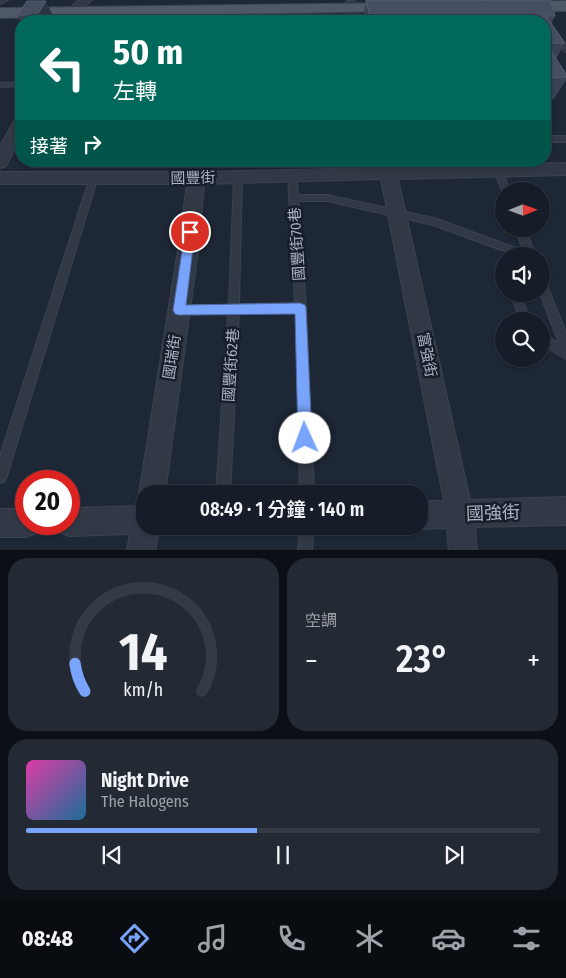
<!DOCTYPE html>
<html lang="zh-TW">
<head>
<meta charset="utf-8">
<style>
	:root { --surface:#161d28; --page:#232a34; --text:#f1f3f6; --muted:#9ea2a8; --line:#353b45; --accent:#79a4fb }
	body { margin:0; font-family:"Fira Sans Condensed","Noto Sans TC",sans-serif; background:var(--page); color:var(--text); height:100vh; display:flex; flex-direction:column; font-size:19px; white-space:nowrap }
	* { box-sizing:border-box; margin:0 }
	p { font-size:16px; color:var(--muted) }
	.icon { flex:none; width:28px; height:28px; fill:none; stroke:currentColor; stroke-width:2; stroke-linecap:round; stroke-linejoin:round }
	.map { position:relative; height:550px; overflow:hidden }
	.drawer { display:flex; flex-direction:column; gap:8px; padding:8px; background:#0c1016; flex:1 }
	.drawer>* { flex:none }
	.hud { position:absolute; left:15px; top:15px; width:536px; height:152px; border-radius:20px; box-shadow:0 1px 4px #0004,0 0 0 1px var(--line); background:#00695c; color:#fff; overflow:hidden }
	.needle { width:32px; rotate:89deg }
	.controls { position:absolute; left:495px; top:182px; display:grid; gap:10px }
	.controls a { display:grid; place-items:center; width:55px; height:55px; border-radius:50%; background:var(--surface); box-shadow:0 1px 4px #0004,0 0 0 1px var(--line); font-size:25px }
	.speed { position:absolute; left:15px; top:470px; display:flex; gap:10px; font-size:25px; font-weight:700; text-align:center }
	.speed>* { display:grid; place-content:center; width:65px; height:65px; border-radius:50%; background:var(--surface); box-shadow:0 1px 4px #0004,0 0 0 1px var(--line); line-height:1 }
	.speed .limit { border:8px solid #d22; background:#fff; color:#111 }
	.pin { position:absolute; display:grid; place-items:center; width:42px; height:42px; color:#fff; margin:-21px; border:2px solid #fff; border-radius:50%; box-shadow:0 1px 5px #0007 }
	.me { position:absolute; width:55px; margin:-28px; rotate:358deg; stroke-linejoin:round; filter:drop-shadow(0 0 4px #0008) }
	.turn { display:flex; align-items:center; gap:18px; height:105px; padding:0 15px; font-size:22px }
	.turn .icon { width:65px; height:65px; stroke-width:2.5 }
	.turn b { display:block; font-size:35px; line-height:42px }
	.then { display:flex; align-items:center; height:48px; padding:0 15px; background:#0003; gap:10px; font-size:19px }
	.big { font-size:38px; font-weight:600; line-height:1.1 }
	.drawer .tile { flex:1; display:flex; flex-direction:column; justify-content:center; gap:8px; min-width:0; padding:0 18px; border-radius:20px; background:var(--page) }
	.drawer .dial { align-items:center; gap:0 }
	.dial svg { height:130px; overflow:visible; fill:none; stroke:var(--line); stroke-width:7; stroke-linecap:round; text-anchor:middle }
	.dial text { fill:var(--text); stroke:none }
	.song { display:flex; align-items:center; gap:15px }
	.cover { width:60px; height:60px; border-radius:8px; background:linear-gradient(135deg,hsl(320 70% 55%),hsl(200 70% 35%)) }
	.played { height:5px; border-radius:2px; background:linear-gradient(90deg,var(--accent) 45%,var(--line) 45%) }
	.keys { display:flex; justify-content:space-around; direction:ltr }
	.heat { display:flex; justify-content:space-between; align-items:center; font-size:28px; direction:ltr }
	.drawer .tiles { flex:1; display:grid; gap:8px; grid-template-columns:1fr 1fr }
	.tile:last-child { grid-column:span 2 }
	.trip { position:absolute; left:136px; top:485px; width:292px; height:50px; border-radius:20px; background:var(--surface); box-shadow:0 1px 4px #0004,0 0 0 1px var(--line); font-weight:600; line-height:50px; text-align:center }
	.menu { display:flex; height:80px; justify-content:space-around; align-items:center; background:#090c10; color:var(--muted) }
	.menu .icon { width:35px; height:35px }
	.menu .active { color:var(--accent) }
	.menu b { font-size:22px; color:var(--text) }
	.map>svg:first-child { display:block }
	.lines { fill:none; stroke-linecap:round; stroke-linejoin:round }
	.service-casing { stroke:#3b4250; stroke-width:2 }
	.minor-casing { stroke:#3b4250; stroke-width:2 }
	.primary-casing { stroke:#3b4250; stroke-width:2 }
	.service { fill:#323946; fill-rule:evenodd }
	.minor { fill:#323946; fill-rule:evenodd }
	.primary { fill:#4f5867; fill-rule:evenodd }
	.wall { fill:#394355 }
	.shaded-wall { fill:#293344 }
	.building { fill:#454f61; stroke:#555f71 }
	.route { fill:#79a4fb; stroke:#4f6ba3 }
	.labels { text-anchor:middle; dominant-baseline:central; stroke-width:5; stroke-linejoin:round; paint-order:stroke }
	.street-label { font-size:15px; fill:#abb3c4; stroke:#171e2a }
	.near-street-label { font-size:18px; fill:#abb3c4; stroke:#171e2a }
</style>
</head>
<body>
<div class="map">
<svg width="566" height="551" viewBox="0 0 566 551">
	<rect width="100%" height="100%" fill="#1e2736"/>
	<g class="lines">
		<!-- service casing -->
		<g class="service-casing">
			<path id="service" d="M 554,35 L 558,35 L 566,45 L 566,52 L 564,51 L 553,36 Z
				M 21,82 L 21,86 L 0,87 L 0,83 Z
				M 545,136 L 566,136 L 566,142 L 545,142 Z
				M 498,167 L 502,170 L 510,191 L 504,191 L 504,194 L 502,191 L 494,170 Z
				M 292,172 L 296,175 L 298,195 L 327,195 L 434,218 L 524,251 L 515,229 L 525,229 L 536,256 L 518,256 L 433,225 L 327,201 L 298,201 L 306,308 L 314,494 L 300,494 L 296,313 L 239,314 L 230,494 L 216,494 L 228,314 L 179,315 L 175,313 L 174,310 L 175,307 L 179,305 L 229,305 L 234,177 L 238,174 L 242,177 L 239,304 L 295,303 L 288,175 Z
				M 94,174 L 98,177 L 7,476 L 5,481 L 0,483 L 0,456 L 90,177 Z
				M 541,279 L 545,280 L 546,283 L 566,333 L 566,359 L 541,344 L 541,333 L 559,343 L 540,294 Z
				M 511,294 L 521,294 L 530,321 L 520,321 Z
				M 300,526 L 314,526 L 312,551 L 298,551 Z"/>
		</g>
		<!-- minor casing -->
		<g class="minor-casing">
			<path id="minor" d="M 0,0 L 8,0 L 0,4 Z
				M 79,0 L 92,0 L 83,8 L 78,21 L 66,21 L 72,6 Z
				M 353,0 L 357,3 L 361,21 L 349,21 L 345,3 L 347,1 Z
				M 219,6 L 225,10 L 224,21 L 212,21 L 213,10 Z
				M 21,116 L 21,136 L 6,166 L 0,168 L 0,146 L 16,118 Z
				M 190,161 L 206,161 L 205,172 L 379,168 L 378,161 L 394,161 L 396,167 L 566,163 L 566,175 L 398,179 L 470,500 L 566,497 L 566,525 L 475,527 L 477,551 L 449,551 L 447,528 L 420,529 L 414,526 L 420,526 L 420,501 L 444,501 L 381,179 L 204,184 L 198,250 L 165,494 L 145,494 L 145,504 L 143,503 L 139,494 L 178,250 L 187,184 L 0,184 L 0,172 L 188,172 Z
				M 145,506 L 145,526 L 160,526 L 155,551 L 127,551 L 130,534 L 69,536 L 59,532 L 56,524 L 69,524 L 69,508 Z
				M 0,509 L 26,509 L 26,524 L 39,524 L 36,533 L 26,537 L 0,537 Z"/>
		</g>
		<!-- primary casing -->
		<g class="primary-casing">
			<path id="primary" d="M 566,1 L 566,11 L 514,12 L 508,10 L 506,7 L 508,4 L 514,2 Z
				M 401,3 L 407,5 L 409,8 L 407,11 L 0,18 L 0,8 Z"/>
		</g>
		<!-- service -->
		<use href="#service" class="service"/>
		<!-- minor -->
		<use href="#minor" class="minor"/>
		<!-- primary -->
		<use href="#primary" class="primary"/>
	</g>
	<!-- wall -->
	<path class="wall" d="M 366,0 L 550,0 L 555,16 L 551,24 L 565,43 L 556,59 L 566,74 L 566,80 L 554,99 L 545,100 L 545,21 L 363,21 Z
		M 27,1 L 55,21 L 21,21 L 21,22 L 18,15 Z"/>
	<!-- shaded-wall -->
	<path class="shaded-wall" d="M 46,1 L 55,21 L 40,21 L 37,15 Z"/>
	<!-- building -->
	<path class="building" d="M 366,0 L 483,0 L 489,1 L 490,0 L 550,0 L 555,16 L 546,16 L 565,43 L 546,43 L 566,74 L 566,77 L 545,78 L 545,21 L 371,21 Z
		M 27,1 L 46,1 L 37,15 L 18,15 Z"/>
	<!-- route -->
	<path class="route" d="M 190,228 L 195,232 L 186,305 L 300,303 L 305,305 L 306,308 L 312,438 L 310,443 L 305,445 L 300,443 L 298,438 L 295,314 L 179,315 L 175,314 L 173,310 L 185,232 Z"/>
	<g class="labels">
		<!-- street labels -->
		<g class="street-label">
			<text transform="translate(193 178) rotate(-1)">國豐街</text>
			<text transform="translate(297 244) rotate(-94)">國豐街70巷</text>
			<text transform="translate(427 355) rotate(79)">富強街</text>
			<text transform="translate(172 357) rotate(-81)">國瑞街</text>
			<text transform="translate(231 365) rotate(-86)">國豐街62巷</text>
		</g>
		<!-- near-street labels -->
		<g class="near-street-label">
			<text transform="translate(493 513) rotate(-2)">國強街</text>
		</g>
	</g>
</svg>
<div class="controls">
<a><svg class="needle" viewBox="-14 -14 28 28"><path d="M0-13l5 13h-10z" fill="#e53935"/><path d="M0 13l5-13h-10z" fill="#9ea2a8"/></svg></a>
<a><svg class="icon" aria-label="sound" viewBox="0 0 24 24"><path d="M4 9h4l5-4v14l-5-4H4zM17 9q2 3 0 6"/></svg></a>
<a><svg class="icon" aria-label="search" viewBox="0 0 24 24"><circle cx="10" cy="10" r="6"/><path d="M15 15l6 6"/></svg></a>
</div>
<div class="speed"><div class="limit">20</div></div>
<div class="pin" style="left:190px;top:232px;background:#d93025"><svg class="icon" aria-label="arrive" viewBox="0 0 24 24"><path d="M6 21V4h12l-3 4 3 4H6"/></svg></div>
<svg class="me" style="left:305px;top:438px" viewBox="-20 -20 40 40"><circle r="19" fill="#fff"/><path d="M0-13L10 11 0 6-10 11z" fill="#79a4fb"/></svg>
<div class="trip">08:49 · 1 分鐘 · 140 m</div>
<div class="hud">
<div class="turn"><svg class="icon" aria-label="left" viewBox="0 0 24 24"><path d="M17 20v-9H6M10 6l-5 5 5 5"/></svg><div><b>50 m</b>左轉</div></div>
<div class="then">接著<svg class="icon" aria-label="right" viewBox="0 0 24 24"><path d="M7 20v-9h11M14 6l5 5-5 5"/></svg></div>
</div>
</div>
<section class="drawer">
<div class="tiles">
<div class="tile dial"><svg viewBox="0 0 100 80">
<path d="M14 69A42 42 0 1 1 86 69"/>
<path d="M14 69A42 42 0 0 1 8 52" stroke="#79a4fb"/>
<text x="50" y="56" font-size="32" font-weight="700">14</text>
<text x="50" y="72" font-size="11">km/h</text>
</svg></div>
<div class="tile"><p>空調</p>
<div class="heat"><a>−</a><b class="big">23°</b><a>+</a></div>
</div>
<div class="tile">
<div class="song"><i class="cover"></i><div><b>Night Drive</b><p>The Halogens</p></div></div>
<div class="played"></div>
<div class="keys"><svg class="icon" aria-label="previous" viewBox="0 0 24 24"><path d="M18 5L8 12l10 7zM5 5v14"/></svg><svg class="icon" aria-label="pause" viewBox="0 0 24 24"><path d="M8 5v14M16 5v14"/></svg><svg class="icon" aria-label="next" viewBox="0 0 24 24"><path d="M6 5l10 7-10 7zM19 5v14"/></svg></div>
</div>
</div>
</section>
<nav class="menu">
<b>08:48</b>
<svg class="icon active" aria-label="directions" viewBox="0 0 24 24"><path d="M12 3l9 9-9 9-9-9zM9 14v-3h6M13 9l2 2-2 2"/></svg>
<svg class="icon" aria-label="music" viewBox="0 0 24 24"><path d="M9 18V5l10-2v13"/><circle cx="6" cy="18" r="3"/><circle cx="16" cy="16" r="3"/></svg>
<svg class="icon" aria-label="phone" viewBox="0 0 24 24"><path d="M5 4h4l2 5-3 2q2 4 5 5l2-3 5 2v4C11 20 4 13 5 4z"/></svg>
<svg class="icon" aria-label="climate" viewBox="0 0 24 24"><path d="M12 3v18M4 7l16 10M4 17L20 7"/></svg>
<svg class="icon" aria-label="car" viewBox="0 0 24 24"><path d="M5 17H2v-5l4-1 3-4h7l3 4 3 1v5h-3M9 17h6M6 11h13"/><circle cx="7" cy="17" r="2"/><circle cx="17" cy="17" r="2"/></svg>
<svg class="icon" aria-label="filters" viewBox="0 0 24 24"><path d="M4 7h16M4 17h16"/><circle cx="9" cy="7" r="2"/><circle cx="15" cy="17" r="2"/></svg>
</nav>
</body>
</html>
